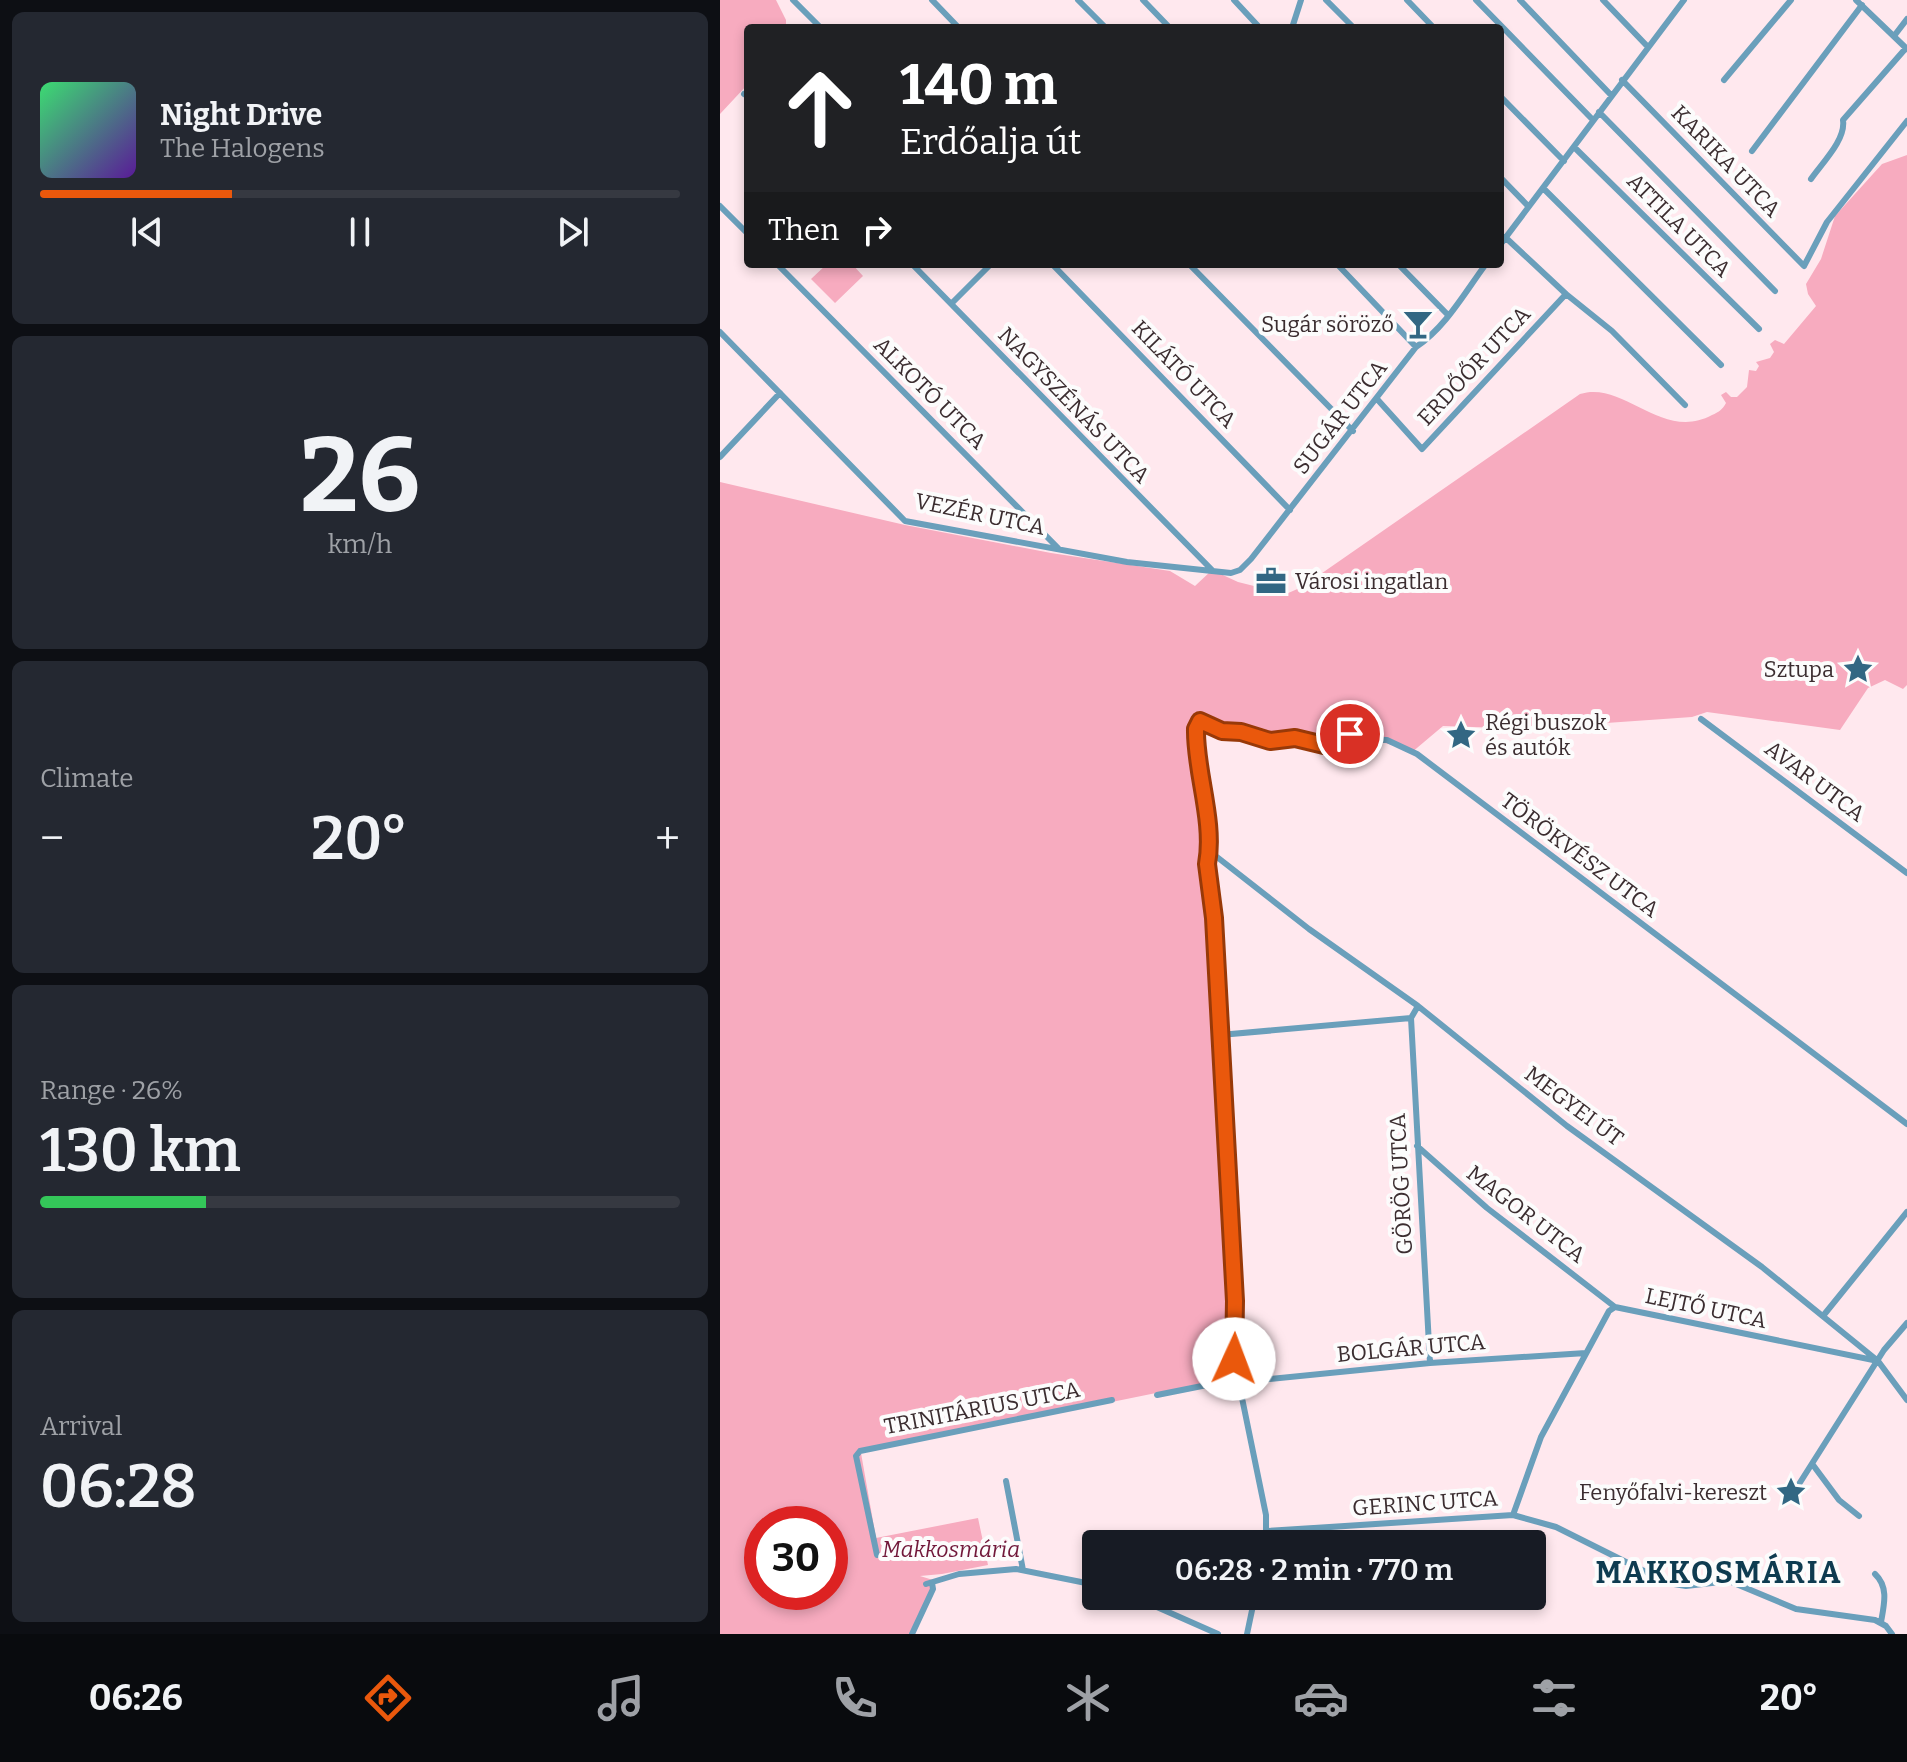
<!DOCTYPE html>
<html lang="en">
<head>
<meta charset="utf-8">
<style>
	:root { --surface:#171b24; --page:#242831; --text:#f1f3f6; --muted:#9ea1a6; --line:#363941; --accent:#ea580c }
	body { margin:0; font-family:Bitter,serif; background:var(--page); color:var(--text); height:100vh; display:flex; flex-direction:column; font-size:30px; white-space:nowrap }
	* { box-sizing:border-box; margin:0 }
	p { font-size:26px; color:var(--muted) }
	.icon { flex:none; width:44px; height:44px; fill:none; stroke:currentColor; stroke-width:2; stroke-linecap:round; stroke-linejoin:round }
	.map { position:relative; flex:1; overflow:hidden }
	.sheet { display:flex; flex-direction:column; gap:12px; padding:12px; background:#0d0f14; width:720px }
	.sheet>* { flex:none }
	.hud { position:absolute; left:24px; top:24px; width:760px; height:244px; border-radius:8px; box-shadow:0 4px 12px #0003; background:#202124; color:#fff; overflow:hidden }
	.speed { position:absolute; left:24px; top:1506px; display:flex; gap:16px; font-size:40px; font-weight:700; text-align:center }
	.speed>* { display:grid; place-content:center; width:104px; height:104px; border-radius:50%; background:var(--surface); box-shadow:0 4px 12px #0003; line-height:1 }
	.speed .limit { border:12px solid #d22; background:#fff; color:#111 }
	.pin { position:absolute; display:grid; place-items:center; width:68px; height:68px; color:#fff; margin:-34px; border:4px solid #fff; border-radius:50%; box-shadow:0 2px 8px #0007 }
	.me { position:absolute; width:88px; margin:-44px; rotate:2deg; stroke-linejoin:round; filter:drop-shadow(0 0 6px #0008) }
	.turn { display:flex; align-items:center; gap:28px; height:168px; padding:0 24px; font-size:36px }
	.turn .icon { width:104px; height:104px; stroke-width:2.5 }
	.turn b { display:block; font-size:56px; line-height:68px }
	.then { display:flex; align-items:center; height:76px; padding:0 24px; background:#0003; gap:16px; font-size:30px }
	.big { font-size:60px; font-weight:600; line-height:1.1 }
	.sheet .card { flex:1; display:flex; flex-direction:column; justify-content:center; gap:12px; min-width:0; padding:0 28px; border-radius:12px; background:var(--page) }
	.sheet .dial { align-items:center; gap:0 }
	.dial b { font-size:104px; line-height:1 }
	.song { display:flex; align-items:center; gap:24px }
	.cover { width:96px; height:96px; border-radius:12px; background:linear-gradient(135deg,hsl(140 70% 55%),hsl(270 70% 35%)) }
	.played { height:8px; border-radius:4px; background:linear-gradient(90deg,var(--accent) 30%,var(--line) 30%) }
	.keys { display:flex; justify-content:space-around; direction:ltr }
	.heat { display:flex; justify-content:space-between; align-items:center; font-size:44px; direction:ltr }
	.charge { height:12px; border-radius:6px; background:linear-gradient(90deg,#34c759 26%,var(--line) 0) }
	.trip { position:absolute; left:362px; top:1530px; width:464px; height:80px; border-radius:8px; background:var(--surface); box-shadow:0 4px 12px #0003; font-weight:600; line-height:80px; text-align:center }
	.dock { display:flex; height:128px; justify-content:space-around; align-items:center; background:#090b0e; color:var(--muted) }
	.dock .icon { width:56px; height:56px }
	.dock .on { color:var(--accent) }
	.dock b { font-size:36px; color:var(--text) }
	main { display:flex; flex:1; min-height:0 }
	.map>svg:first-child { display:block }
	.green { fill:#f7abbf; fill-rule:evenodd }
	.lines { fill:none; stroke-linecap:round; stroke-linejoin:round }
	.street { stroke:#6a9fbb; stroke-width:6 }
	.route-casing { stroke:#983908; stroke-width:20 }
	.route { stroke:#ea580c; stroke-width:14 }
	.labels { text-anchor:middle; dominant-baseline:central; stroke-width:8; stroke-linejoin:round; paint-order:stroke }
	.street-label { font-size:22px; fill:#3b2d30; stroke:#fcfcfc }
	.poi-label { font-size:22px; fill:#3b2d30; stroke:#fcfcfc; text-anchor:end }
	.park-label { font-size:22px; font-style:italic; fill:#71183a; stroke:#fcfcfc }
	.district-label { font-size:30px; font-weight:bold; letter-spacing:2px; fill:#0e3b50; stroke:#fcfcfc }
</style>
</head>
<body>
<main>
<section class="sheet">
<div class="card">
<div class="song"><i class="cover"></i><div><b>Night Drive</b><p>The Halogens</p></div></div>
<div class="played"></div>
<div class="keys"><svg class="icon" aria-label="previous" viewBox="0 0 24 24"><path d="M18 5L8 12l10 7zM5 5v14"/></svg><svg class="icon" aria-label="pause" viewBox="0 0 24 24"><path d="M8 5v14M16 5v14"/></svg><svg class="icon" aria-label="next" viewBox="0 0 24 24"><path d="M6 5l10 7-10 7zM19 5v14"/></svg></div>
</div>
<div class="card dial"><b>26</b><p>km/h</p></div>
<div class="card"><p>Climate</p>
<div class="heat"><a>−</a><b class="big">20°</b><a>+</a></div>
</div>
<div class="card"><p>Range · 26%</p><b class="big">130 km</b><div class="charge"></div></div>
<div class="card"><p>Arrival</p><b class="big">06:28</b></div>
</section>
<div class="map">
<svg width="1187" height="1634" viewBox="0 0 1187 1634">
	<rect width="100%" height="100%" fill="#ffe8ee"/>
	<!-- green -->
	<path class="green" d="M 0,0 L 56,0 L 66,20 L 66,28 L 28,28 L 28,84 L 0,114 Z
		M 1187,155 L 1187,685 L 1183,689 L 1165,680 L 1148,688 L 1120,730 L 987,712 L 972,717 L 872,724 L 848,730 L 723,726 L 691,753 C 645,727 611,753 563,747 C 534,743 507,732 480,721 L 476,729 L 494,918 L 515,1301 L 514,1351 L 520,1380 L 436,1393 L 141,1453 L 156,1538 L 258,1518 L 268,1565 L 222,1574 L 200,1576 L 213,1580 L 214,1588 L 190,1634 L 0,1634 L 0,482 L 185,525 L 331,553 L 450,571 L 475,586 L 492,570 L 518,582 L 566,594 L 582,587 L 860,394 C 904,380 942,442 992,415 C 999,412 1002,410 1006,403 L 1001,395 L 1006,392 L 1011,397 L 1017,397 L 1027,387 L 1029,370 L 1036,371 L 1039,366 L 1036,362 L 1050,358 L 1054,352 L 1050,344 L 1055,340 L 1064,344 L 1096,306 L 1088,294 L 1086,284 L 1101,259 L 1115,216 L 1162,164 ZM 42,1524 L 110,1524 L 110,1592 L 42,1592 Z
		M 107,264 L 132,264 L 143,276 L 115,303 L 91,279 Z"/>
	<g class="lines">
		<!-- street -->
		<path class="street" d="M 73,0 L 101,28
			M 212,0 L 239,28
			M 358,0 L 386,28
			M 423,0 L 450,28
			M 514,0 L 540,28
			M 606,0 L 634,28
			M 687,0 L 714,28
			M 756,0 L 873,120
			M 800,0 L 891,95
			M 883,0 L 928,47
			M 1136,0 L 1187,49
			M 572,28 L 581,0
			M 1174,36 L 1187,19
			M 902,80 L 1084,266 L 1107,222 L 1187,121
			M 1004,80 L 1071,0
			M 24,94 L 28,96
			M 780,96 L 844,161
			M 879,112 L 1055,291
			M 854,147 L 1039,329
			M 1032,151 L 1142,5
			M 780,177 L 808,206
			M 1091,179 C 1102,163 1126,140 1123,120 L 1186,48
			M 824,189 L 1001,365
			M 0,206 L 28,234
			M 785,237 L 846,294 L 892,331 L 965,405
			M 780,245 L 964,0
			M 57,264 L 338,548
			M 192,264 L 492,570
			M 332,264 L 570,510
			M 469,264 L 633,431
			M 617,264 L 696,347
			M 678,264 L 728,315
			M 231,304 L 271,264
			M 0,332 L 185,521 L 407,562 L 511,573 L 520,570 L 531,559 L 696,347 C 726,327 745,292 766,264
			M 657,399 L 702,449 L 846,294
			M 0,457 L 60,393
			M 981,719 L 1187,873
			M 489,854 L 497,857 L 589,929 L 698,1006 L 847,1126 L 1042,1267 L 1158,1361 L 1187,1400
			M 698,1006 L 691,1018 L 710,1363
			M 500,1035 L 691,1018
			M 697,1146 L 767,1208 L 895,1307
			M 1103,1316 L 1187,1212
			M 437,1395 L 512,1380 L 539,1380 L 710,1363 L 866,1353
			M 1093,1465 L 1119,1500 L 1139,1516
			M 286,1481 L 303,1570
			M 1074,1492 L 1164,1350 L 1187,1323
			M 793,1515 L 821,1437 L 889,1311 L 895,1307 L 1158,1361
			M 548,1531 L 793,1515 L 836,1527 L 948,1583 L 966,1586 L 1009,1581 L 1076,1609 L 1155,1620 L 1166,1626 L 1172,1634
			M 546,1544 L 546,1515 L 514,1359 L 515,1301 L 494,918 L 487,864 L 489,852 L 485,798 L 476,735 L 480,721 L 500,731 L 524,733 L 550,741 L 572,738 L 606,745 L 618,742 L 626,734 L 641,739 L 667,740 L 697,754 L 1187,1124
			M 157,1555 L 136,1456 L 140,1451 L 392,1400
			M 1155,1574 C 1169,1587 1164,1605 1161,1622
			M 206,1584 L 239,1574 L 296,1569 L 376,1585
			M 412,1596 L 498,1634
			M 192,1634 L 213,1589 L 212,1583
			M 527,1634 L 535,1596"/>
	</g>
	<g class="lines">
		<!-- route casing -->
		<g class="route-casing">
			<path id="route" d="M 514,1359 L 515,1301 L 494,918 L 487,864 C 495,821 475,771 476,729 L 480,721 L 502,731 L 521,732 L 550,741 L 575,738 L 604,745 L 616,743 L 626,734 L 630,734"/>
		</g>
		<!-- route -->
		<use href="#route" class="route"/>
	</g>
	<!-- icons -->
	<defs>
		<g id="bar-bare" transform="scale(2.4)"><path d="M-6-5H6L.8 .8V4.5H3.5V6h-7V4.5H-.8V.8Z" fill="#326783" stroke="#fcfcfc" stroke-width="2.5" paint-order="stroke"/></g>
		<g id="office-bare" transform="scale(2.4)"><path d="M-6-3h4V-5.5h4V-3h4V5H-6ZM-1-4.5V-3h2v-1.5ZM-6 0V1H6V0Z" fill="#326783" stroke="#fcfcfc" stroke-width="2.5" paint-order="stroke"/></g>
		<g id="sight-bare" transform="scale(2.4)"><path d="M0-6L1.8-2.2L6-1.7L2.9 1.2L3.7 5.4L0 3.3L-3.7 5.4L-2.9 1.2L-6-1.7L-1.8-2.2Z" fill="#326783" stroke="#fcfcfc" stroke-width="2.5" paint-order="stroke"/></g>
	</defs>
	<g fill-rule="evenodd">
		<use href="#bar-bare" x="698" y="324"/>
		<use href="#office-bare" x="551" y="581"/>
		<use href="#sight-bare" x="1138" y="669"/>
		<use href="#sight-bare" x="741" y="735"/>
		<use href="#sight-bare" x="1071" y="1492"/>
	</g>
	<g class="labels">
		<!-- street labels -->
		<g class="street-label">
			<text transform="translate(1006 161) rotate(46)">KARIKA UTCA</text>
			<text transform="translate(959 225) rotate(45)">ATTILA UTCA</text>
			<text transform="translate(754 366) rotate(-47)">ERDŐŐR UTCA</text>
			<text transform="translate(464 374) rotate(46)">KILÁTÓ UTCA</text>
			<text transform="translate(210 393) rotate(45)">ALKOTÓ UTCA</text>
			<text transform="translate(354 405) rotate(46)">NAGYSZÉNÁS UTCA</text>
			<text transform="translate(620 417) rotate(-52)">SUGÁR UTCA</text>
			<text transform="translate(260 514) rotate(12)">VEZÉR UTCA</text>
			<text transform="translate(1095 781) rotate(37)">AVAR UTCA</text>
			<text transform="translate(860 855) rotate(37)">TÖRÖKVÉSZ UTCA</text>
			<text transform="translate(854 1106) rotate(37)">MEGYEI ÚT</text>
			<text transform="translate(681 1184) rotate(-93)">GÖRÖG UTCA</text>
			<text transform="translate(806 1214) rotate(38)">MAGOR UTCA</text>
			<text transform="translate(986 1308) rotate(12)">LEJTŐ UTCA</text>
			<text transform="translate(691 1348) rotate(-5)">BOLGÁR UTCA</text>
			<text transform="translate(262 1408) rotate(-11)">TRINITÁRIUS UTCA</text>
			<text transform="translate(705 1503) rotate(-4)">GERINC UTCA</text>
		</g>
		<!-- poi labels -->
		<g class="poi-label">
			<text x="674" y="324">Sugár söröző</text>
			<text x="575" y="581" text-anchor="start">Városi ingatlan</text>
			<text x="1114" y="669">Sztupa</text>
			<text x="765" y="722" text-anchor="start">Régi buszok<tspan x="765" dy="25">és autók</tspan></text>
			<text x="1047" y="1492">Fenyőfalvi-kereszt</text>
		</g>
		<!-- park labels -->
		<g class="park-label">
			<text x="231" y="1549">Makkosmária</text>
		</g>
		<!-- district labels -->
		<g class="district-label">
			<text x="999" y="1573">MAKKOSMÁRIA</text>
		</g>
	</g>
</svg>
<div class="speed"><div class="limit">30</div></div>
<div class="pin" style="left:630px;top:734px;background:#d93025"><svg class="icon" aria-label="arrive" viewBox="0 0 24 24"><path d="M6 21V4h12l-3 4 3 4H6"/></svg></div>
<svg class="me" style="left:514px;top:1359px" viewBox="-20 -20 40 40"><circle r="19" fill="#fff"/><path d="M0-13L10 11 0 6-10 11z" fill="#ea580c"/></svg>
<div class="trip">06:28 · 2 min · 770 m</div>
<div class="hud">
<div class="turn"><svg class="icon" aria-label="ahead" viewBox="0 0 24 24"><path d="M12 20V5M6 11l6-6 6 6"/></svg><div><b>140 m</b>Erdőalja út</div></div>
<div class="then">Then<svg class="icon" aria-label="right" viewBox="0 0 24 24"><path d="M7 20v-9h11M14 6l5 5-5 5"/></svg></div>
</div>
</div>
</main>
<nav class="dock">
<b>06:26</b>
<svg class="icon on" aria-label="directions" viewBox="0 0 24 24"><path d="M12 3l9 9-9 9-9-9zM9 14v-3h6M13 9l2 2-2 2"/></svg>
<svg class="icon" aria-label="music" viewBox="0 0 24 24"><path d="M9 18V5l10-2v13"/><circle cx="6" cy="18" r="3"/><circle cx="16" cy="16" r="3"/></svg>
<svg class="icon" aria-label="phone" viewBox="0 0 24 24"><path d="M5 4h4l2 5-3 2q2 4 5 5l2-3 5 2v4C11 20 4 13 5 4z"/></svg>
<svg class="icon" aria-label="climate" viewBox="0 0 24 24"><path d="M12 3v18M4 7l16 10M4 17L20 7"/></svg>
<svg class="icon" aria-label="car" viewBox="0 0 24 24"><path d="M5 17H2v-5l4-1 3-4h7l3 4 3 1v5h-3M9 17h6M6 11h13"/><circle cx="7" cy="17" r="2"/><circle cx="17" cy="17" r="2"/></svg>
<svg class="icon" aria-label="filters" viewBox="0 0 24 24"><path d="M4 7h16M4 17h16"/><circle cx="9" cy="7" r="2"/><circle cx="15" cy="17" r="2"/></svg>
<b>20°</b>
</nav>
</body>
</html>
